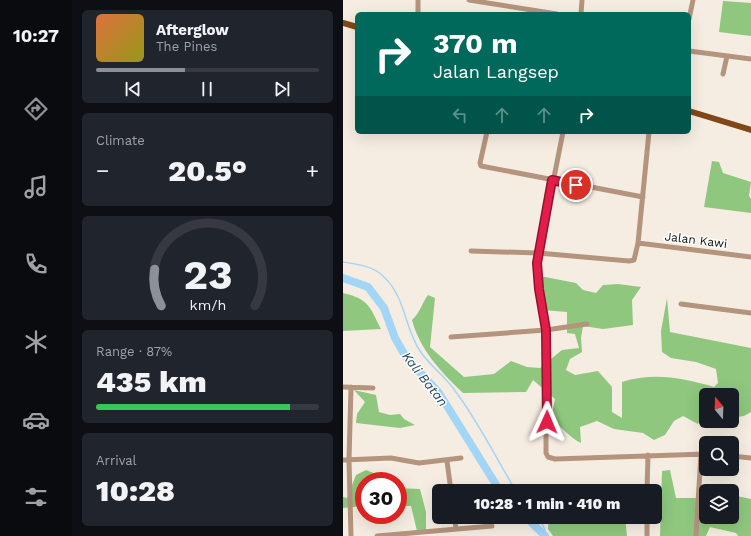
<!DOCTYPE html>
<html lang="en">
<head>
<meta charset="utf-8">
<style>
	:root { --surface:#171b24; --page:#20242c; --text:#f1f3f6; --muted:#9ea1a6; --line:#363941; --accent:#8c9099 }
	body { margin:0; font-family:"Work Sans",sans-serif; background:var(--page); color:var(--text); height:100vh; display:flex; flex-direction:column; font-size:15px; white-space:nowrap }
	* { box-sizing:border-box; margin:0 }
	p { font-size:13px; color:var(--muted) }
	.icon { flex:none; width:22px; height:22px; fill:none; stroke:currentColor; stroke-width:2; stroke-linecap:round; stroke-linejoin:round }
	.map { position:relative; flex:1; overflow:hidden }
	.details { display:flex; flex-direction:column; gap:10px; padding:10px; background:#0d0f14; width:271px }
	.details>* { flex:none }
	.guide { position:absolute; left:12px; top:12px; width:336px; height:122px; border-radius:6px; box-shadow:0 4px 16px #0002; background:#00695c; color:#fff; overflow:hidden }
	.needle { width:26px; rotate:341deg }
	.fabs { position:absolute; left:356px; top:388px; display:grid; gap:8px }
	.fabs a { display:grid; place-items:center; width:40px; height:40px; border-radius:6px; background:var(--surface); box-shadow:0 4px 16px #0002; font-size:20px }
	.speed { position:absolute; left:12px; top:472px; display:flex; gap:8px; font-size:20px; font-weight:700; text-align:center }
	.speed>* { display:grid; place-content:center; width:52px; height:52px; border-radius:50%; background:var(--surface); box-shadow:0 4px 16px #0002; line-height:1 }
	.speed .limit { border:6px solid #d22; background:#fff; color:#111 }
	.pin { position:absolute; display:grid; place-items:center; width:34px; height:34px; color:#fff; margin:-17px; border:2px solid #fff; border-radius:50%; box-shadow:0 1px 4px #0007 }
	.me { position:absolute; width:44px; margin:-22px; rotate:1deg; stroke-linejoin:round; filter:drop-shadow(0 0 3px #0008) }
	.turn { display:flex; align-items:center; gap:14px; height:84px; padding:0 12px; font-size:18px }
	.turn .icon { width:52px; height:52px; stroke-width:2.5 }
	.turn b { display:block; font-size:28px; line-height:34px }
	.lanes { display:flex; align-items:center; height:38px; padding:0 12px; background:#0003; justify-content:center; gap:20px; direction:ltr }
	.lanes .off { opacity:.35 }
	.big { font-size:30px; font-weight:800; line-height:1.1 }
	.details .card { flex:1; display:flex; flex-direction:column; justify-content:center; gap:6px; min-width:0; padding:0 14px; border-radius:6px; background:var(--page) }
	.details .dial { align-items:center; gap:0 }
	.dial svg { height:104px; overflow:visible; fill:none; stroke:var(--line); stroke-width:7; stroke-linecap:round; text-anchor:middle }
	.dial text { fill:var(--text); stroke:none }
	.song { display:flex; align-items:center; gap:12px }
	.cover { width:48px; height:48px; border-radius:6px; background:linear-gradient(135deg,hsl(20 70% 55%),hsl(60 70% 35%)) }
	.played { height:4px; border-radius:2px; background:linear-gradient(90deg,var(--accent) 40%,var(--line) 40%) }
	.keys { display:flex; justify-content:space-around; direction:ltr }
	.heat { display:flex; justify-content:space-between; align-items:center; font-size:22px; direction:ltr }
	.charge { height:6px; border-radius:3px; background:linear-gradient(90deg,#34c759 87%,var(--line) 0) }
	.trip { position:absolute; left:89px; top:484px; width:230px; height:40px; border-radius:6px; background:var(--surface); box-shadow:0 4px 16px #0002; font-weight:800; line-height:40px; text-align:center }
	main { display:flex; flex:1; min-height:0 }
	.tab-bar { display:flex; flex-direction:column; width:72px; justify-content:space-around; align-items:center; background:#090b0e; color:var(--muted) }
	.tab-bar .icon { width:28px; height:28px }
	.tab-bar .active { color:var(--accent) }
	.tab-bar b { font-size:18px; color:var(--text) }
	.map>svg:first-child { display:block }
	.forest { fill:#8fc77e }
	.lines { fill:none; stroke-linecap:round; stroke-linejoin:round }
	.stream { stroke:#a3d5f6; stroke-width:1.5 }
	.river { stroke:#a3d5f6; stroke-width:8 }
	.minor { stroke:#b5947d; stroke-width:5 }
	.major { stroke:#814718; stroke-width:6 }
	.route-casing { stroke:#92132f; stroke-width:10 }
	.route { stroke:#e11d48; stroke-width:7 }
	.labels { text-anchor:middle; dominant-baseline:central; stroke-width:3; stroke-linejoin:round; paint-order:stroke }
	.street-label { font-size:12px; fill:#14110e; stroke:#fff }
	.water-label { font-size:13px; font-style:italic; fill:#20465d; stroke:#fff }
</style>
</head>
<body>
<main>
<nav class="tab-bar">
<b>10:27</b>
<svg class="icon active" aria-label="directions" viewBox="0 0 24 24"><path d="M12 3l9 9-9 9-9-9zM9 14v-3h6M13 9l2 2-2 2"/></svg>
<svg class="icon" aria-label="music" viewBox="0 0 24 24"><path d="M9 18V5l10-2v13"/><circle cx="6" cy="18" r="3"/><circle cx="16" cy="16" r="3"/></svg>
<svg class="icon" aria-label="phone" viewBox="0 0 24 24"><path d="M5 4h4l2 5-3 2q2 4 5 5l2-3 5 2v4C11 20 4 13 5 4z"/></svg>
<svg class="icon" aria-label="climate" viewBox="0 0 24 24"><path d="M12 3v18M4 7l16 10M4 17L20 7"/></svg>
<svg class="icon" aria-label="car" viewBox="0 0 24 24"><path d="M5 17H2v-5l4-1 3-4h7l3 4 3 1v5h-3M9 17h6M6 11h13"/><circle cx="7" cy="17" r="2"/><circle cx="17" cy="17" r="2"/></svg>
<svg class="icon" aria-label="filters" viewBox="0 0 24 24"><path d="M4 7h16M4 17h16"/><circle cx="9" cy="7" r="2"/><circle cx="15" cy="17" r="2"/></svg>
</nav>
<section class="details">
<div class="card">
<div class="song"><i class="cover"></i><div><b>Afterglow</b><p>The Pines</p></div></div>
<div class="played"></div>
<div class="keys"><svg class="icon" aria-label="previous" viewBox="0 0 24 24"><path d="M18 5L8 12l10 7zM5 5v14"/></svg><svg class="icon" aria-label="pause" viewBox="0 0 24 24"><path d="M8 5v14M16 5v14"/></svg><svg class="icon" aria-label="next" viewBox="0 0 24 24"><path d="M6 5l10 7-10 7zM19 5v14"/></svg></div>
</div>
<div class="card"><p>Climate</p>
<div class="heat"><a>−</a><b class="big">20.5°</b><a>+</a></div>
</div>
<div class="card dial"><svg viewBox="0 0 100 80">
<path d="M14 69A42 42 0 1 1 86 69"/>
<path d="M14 69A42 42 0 0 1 9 41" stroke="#8c9099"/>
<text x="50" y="56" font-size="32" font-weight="700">23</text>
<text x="50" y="72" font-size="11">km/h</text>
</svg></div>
<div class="card"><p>Range · 87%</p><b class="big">435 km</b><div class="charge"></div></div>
<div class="card"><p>Arrival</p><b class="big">10:28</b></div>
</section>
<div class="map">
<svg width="408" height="536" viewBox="0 0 408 536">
	<rect width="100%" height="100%" fill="#f6ede2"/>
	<!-- forest -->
	<path class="forest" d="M 380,1 L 408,3 L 408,36 L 376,32 Z
		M 369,161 L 376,162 L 380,173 L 408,182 L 406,196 L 408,199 L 408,213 L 361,207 Z
		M 197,276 L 233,283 L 240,290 L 253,293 L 260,285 L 275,284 L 298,287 L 289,300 L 290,325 L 260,329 L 240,326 L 238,338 L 239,352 L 227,359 L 223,370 L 232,375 L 255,371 L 269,387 L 269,412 L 279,418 L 279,382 C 311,372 340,378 371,387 L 375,383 L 373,369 L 353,362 L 328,358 L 319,352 L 318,331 L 324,298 L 327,332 L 408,348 L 408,412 L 401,416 L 389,418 L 389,395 L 363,395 L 363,412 L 360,412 L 355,424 L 340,416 L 331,421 L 322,435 L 311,440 L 300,433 L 271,429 L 254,421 L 237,427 L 238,443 C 228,439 218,426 208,419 L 212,399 L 190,380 L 183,392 L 120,393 C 98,372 77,350 69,320 C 77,313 79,303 85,295 L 92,298 L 87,347 L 121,377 L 151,374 L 168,361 L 184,367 L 197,368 L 219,350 L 236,348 L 232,334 L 224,333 L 224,312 L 200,310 Z
		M 0,293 C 26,299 27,307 38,329 L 0,331 Z
		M 11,390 L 33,395 L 36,412 L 47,415 L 57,414 L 61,419 L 72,425 L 57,428 L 13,423 L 14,414 L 22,402 Z
		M 23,470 L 33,474 L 31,481 L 21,481 L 21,506 L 0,508 L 0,497 L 4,498 L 13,475 Z
		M 327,470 L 333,498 L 358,498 L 363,492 L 363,517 L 389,517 L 389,495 L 408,499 L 408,536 L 395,536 L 393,533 L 367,527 L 363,536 L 317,536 L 319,471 Z
		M 55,488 L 77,489 L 83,512 L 83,531 L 74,531 L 68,506 L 55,506 Z
		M 206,517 L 282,517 L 284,536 L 210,536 L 205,529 Z"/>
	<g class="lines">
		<!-- stream -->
		<path class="stream" d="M 0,262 C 13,264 30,266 40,276 C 63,297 61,327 77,351 C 87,366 103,377 113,392 C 136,423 153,458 173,491
			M 196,517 L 202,530 L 201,536"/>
		<!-- river -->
		<path class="river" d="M 0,278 L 25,287 L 41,308 L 52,338 L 63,357 L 96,393 L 157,491
			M 183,517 L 202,536"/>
		<!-- minor -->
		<path class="minor" d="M 126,0 L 214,14
			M 75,14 L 75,0
			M 238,14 L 239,0
			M 346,19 L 350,0
			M 346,51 L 408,59
			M 380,74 L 384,56
			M 144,132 L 137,163 L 138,166 L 300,197
			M 220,132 L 194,263 L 196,289 L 203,330 L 203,453 L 205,457 L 212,459 L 363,454
			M 295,243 L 408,257
			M 128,251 L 195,253 L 286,261 L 291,260 L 295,243 L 306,132
			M 338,304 L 408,313
			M 108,337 L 203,330 L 244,324
			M 0,387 L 30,388
			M 389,456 L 408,458
			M 0,460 L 48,458 L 76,463 L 118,458
			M 104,461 L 108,491
			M 304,491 L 305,455
			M 111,517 L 113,528
			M 304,517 L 304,536
			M 8,536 L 6,460 L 8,387
			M 34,536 L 149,526
			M 353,536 L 358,454"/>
		<!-- major -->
		<path class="major" d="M 0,23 L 14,27
			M 346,111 L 408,130"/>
	</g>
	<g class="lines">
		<!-- route casing -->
		<g class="route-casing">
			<path id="route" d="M 204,422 L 203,330 L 196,289 L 194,263 L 209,180 L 233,185"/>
		</g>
		<!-- route -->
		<use href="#route" class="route"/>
	</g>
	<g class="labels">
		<!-- street labels -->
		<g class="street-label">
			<text transform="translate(353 240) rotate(7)">Jalan Kawi</text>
		</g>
		<!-- water labels -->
		<g class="water-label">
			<text transform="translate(82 379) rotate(52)">Kali Batan</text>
		</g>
	</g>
</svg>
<div class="fabs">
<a><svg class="needle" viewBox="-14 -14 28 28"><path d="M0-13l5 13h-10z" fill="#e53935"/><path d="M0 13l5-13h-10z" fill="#9ea1a6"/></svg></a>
<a><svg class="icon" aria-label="search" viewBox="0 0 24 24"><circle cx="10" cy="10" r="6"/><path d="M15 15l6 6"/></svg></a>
<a><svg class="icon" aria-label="layers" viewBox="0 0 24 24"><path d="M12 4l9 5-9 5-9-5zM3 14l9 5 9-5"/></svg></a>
</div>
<div class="speed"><div class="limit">30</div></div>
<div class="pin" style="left:233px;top:185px;background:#d93025"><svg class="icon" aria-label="arrive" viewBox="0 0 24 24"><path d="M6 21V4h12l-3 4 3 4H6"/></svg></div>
<svg class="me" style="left:204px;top:422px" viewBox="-20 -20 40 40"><path d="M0-17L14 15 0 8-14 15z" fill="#e11d48" stroke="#fff" stroke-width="4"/></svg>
<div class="trip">10:28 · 1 min · 410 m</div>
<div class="guide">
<div class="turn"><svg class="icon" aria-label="right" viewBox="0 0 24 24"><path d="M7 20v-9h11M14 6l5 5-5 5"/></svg><div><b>370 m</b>Jalan Langsep</div></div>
<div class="lanes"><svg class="icon off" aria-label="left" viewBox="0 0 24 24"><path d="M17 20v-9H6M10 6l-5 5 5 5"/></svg><svg class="icon off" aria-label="ahead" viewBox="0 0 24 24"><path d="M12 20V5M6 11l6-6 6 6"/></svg><svg class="icon off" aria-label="ahead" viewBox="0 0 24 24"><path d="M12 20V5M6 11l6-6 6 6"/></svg><svg class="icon" aria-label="right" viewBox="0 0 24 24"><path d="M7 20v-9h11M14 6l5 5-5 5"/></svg></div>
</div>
</div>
</main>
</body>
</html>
